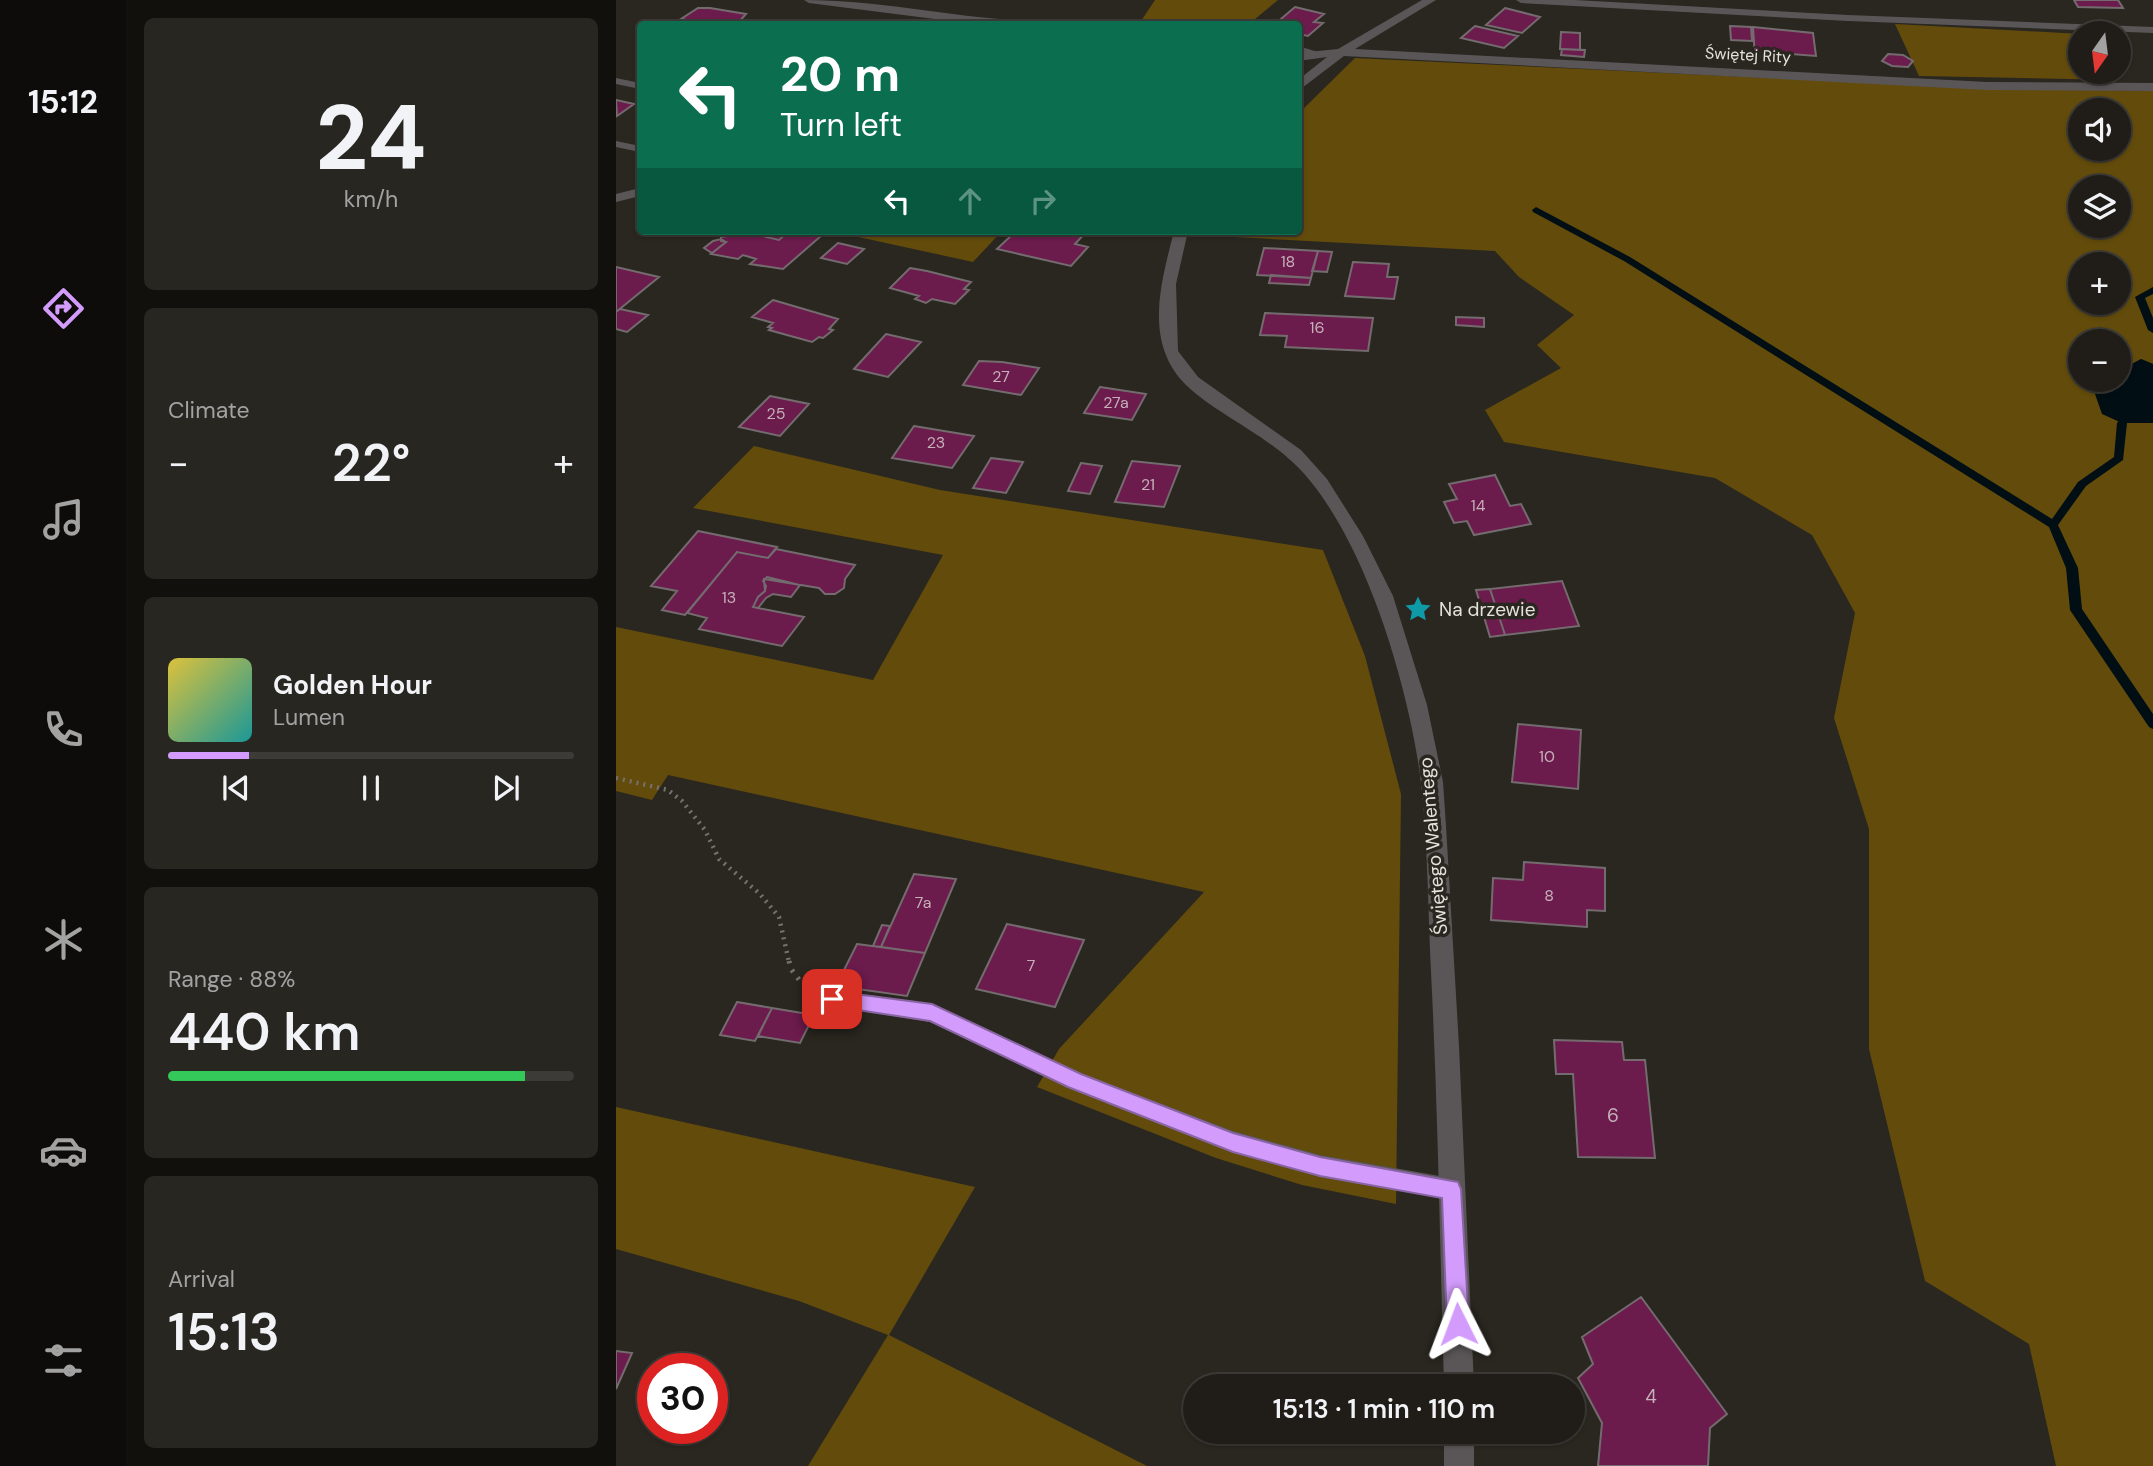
<!DOCTYPE html>
<html lang="en">
<head>
<meta charset="utf-8">
<style>
	:root { --surface:#201d18; --page:#282621; --text:#f1f3f6; --muted:#a2a2a2; --line:#3d3b37; --accent:#d39cfc }
	body { margin:0; font-family:"DM Sans",sans-serif; background:var(--page); color:var(--text); height:100vh; display:flex; flex-direction:column; font-size:26px; white-space:nowrap }
	* { box-sizing:border-box; margin:0 }
	p { font-size:23px; color:var(--muted) }
	.icon { flex:none; width:38px; height:38px; fill:none; stroke:currentColor; stroke-width:2; stroke-linecap:round; stroke-linejoin:round }
	.map { position:relative; flex:1; overflow:hidden }
	.sheet { display:flex; flex-direction:column; gap:18px; padding:18px; background:#12100d; width:490px }
	.sheet>* { flex:none }
	.banner { position:absolute; left:21px; top:21px; width:665px; height:214px; border-radius:7px; box-shadow:0 2px 5px #0004,0 0 0 2px var(--line); background:#0b6e4f; color:#fff; overflow:hidden }
	.needle { width:46px; rotate:194deg }
	.buttons { position:absolute; left:1452px; top:21px; display:grid; gap:14px }
	.buttons a { display:grid; place-items:center; width:63px; height:63px; border-radius:50%; background:var(--surface); box-shadow:0 2px 5px #0004,0 0 0 2px var(--line); font-size:35px }
	.speed { position:absolute; left:21px; top:1353px; display:flex; gap:14px; font-size:35px; font-weight:700; text-align:center }
	.speed>* { display:grid; place-content:center; width:91px; height:91px; border-radius:50%; background:var(--surface); box-shadow:0 2px 5px #0004,0 0 0 2px var(--line); line-height:1 }
	.speed .limit { border:10px solid #d22; background:#fff; color:#111 }
	.pin { position:absolute; display:grid; place-items:center; width:60px; height:60px; color:#fff; margin:-30px; border-radius:14px; box-shadow:0 4px 10px #0006 }
	.me { position:absolute; width:77px; margin:-38px; rotate:357deg; stroke-linejoin:round; filter:drop-shadow(0 0 5px #0008) }
	.turn { display:flex; align-items:center; gap:24px; height:147px; padding:0 28px; font-size:32px }
	.turn .icon { width:91px; height:91px; stroke-width:2.5 }
	.turn b { display:block; font-size:49px; line-height:60px }
	.lanes { display:flex; align-items:center; height:66px; padding:0 28px; background:#0003; justify-content:center; gap:35px; direction:ltr }
	.lanes .off { opacity:.35 }
	.big { font-size:52px; font-weight:600; line-height:1.1 }
	.sheet .widget { flex:1; display:flex; flex-direction:column; justify-content:center; gap:10px; min-width:0; padding:0 24px; border-radius:10px; background:var(--page) }
	.sheet .dial { align-items:center; gap:0 }
	.dial b { font-size:91px; line-height:1 }
	.song { display:flex; align-items:center; gap:21px }
	.cover { width:84px; height:84px; border-radius:10px; background:linear-gradient(135deg,hsl(50 70% 55%),hsl(180 70% 35%)) }
	.played { height:7px; border-radius:4px; background:linear-gradient(90deg,var(--accent) 20%,var(--line) 20%) }
	.keys { display:flex; justify-content:space-around; direction:ltr }
	.heat { display:flex; justify-content:space-between; align-items:center; font-size:38px; direction:ltr }
	.charge { height:10px; border-radius:5px; background:linear-gradient(90deg,#34c759 88%,var(--line) 0) }
	.trip { position:absolute; left:567px; top:1374px; width:402px; height:70px; border-radius:35px; background:var(--surface); box-shadow:0 2px 5px #0004,0 0 0 2px var(--line); font-weight:600; line-height:70px; text-align:center }
	main { display:flex; flex:1; min-height:0 }
	.tab-bar { display:flex; flex-direction:column; width:126px; justify-content:space-around; align-items:center; background:#0d0c0a; color:var(--muted) }
	.tab-bar .icon { width:49px; height:49px }
	.tab-bar .current { color:var(--accent) }
	.tab-bar b { font-size:32px; color:var(--text) }
	.map>svg:first-child { display:block }
	.green { fill:#624b0b; fill-rule:evenodd }
	.water { fill:#010f14 }
	.lines { fill:none; stroke-linecap:round; stroke-linejoin:round }
	.stream { fill:#010f14; fill-rule:evenodd }
	.building { fill:#6b1b4c; stroke:#746b6f; stroke-width:2 }
	.path-far1 { stroke:#74726c; stroke-width:4.5; stroke-dasharray:2 5; stroke-linecap:butt }
	.path { stroke:#74726c; stroke-width:5; stroke-dasharray:2.5 7; stroke-linecap:butt }
	.lane { fill:#5a5658; fill-rule:evenodd }
	.street { fill:#5a5658; fill-rule:evenodd }
	.route { fill:#d39cfc; stroke:#8965a4; stroke-width:2 }
	.labels { text-anchor:middle; dominant-baseline:central; stroke-width:7; stroke-linejoin:round; paint-order:stroke }
	.far-street-label { font-size:16px; fill:#e4e2dd; stroke:#2a2720 }
	.number-label { font-size:16px; fill:#c6b0b9 }
	.poi-label { font-size:19px; fill:#e4e2dd; stroke:#2a2720; text-anchor:start }
	.street-label { font-size:19px; fill:#e4e2dd; stroke:#2a2720 }
	.near-number-label { font-size:19px; fill:#c6b0b9 }
</style>
</head>
<body>
<main>
<nav class="tab-bar">
<b>15:12</b>
<svg class="icon current" aria-label="directions" viewBox="0 0 24 24"><path d="M12 3l9 9-9 9-9-9zM9 14v-3h6M13 9l2 2-2 2"/></svg>
<svg class="icon" aria-label="music" viewBox="0 0 24 24"><path d="M9 18V5l10-2v13"/><circle cx="6" cy="18" r="3"/><circle cx="16" cy="16" r="3"/></svg>
<svg class="icon" aria-label="phone" viewBox="0 0 24 24"><path d="M5 4h4l2 5-3 2q2 4 5 5l2-3 5 2v4C11 20 4 13 5 4z"/></svg>
<svg class="icon" aria-label="climate" viewBox="0 0 24 24"><path d="M12 3v18M4 7l16 10M4 17L20 7"/></svg>
<svg class="icon" aria-label="car" viewBox="0 0 24 24"><path d="M5 17H2v-5l4-1 3-4h7l3 4 3 1v5h-3M9 17h6M6 11h13"/><circle cx="7" cy="17" r="2"/><circle cx="17" cy="17" r="2"/></svg>
<svg class="icon" aria-label="filters" viewBox="0 0 24 24"><path d="M4 7h16M4 17h16"/><circle cx="9" cy="7" r="2"/><circle cx="15" cy="17" r="2"/></svg>
</nav>
<section class="sheet">
<div class="widget dial"><b>24</b><p>km/h</p></div>
<div class="widget"><p>Climate</p>
<div class="heat"><a>−</a><b class="big">22°</b><a>+</a></div>
</div>
<div class="widget">
<div class="song"><i class="cover"></i><div><b>Golden Hour</b><p>Lumen</p></div></div>
<div class="played"></div>
<div class="keys"><svg class="icon" aria-label="previous" viewBox="0 0 24 24"><path d="M18 5L8 12l10 7zM5 5v14"/></svg><svg class="icon" aria-label="pause" viewBox="0 0 24 24"><path d="M8 5v14M16 5v14"/></svg><svg class="icon" aria-label="next" viewBox="0 0 24 24"><path d="M6 5l10 7-10 7zM19 5v14"/></svg></div>
</div>
<div class="widget"><p>Range · 88%</p><b class="big">440 km</b><div class="charge"></div></div>
<div class="widget"><p>Arrival</p><b class="big">15:13</b></div>
</section>
<div class="map">
<svg width="1537" height="1466" viewBox="0 0 1537 1466">
	<rect width="100%" height="100%" fill="#2a2720"/>
	<!-- green -->
	<path class="green" d="M 539,0 L 662,0 L 633,24 L 523,24 Z
		M 1279,24 L 1465,34 L 1465,72 L 1498,72 L 1503,80 L 1303,76 Z
		M 739,58 L 1321,86 L 1537,91 L 1537,364 L 1525,359 L 1503,371 L 1503,341 L 1465,341 L 1465,380 L 1494,380 L 1479,394 L 1506,423 L 1537,423 L 1537,1466 L 1440,1466 L 1413,1344 L 1309,1281 L 1253,1049 L 1253,829 L 1218,718 L 1239,613 L 1196,535 L 1099,478 L 888,442 L 869,410 L 945,368 L 921,345 L 958,315 L 903,277 L 879,251 L 582,235 L 584,231 L 682,231 L 683,113 ZM 1465,110 L 1503,110 L 1503,149 L 1465,149 ZM 1465,187 L 1503,187 L 1503,226 L 1465,226 ZM 1465,264 L 1503,264 L 1503,303 L 1465,303 Z
		M 215,231 L 386,231 L 357,262 Z
		M 138,446 L 324,490 L 707,550 L 749,656 L 785,794 L 780,1204 L 686,1185 L 600,1158 L 421,1087 L 443,1049 L 588,892 L 52,775 L 36,800 L 0,791 L 0,627 L 257,680 L 327,555 L 77,508 Z
		M 0,1107 L 359,1187 L 273,1335 L 531,1466 L 192,1466 L 272,1335 L 183,1301 L 0,1249 Z"/>
	<!-- water -->
	<path class="water" d="M 1525,359 L 1537,364 L 1537,423 L 1506,423 L 1486,414 L 1479,394 L 1494,380 L 1503,380 L 1503,371 Z"/>
	<g class="lines">
		<!-- stream -->
		<path class="stream" d="M 920,207 L 1014,257 L 1436,519 L 1462,482 L 1498,457 L 1501,423 L 1512,410 L 1518,410 L 1520,412 L 1511,423 L 1507,460 L 1470,486 L 1442,525 L 1462,568 L 1466,609 L 1537,714 L 1537,729 L 1533,727 L 1454,610 L 1450,568 L 1433,527 L 1008,261 L 917,212 L 916,210 Z
			M 1537,287 L 1537,294 L 1529,298 L 1537,318 L 1537,333 L 1532,330 L 1519,297 Z"/>
	</g>
	<!-- building -->
	<path class="building" d="M 1458,0 L 1502,0 L 1507,8 L 1462,7 Z
		M 679,7 L 708,14 L 698,22 L 707,23 L 692,36 L 682,34 L 682,24 L 665,24 L 670,21 L 665,19 Z
		M 82,8 L 94,8 L 130,14 L 122,23 L 116,24 L 80,24 L 72,23 L 76,21 L 65,19 Z
		M 889,8 L 924,17 L 906,33 L 870,25 Z
		M 859,26 L 902,36 L 888,48 L 845,38 Z
		M 1114,26 L 1135,27 L 1136,41 L 1115,40 Z
		M 1137,27 L 1197,33 L 1200,56 L 1161,53 L 1161,59 L 1139,57 Z
		M 945,32 L 964,33 L 964,50 L 944,49 Z
		M 946,49 L 969,50 L 968,57 L 945,55 Z
		M 1272,54 L 1287,55 L 1297,61 L 1292,67 L 1276,66 L 1266,61 Z
		M 0,100 L 18,104 L 1,116 Z
		M 123,231 L 141,231 L 153,234 L 150,237 L 163,240 L 173,231 L 205,236 L 167,269 L 134,264 L 140,259 L 127,255 L 122,259 L 95,254 L 110,242 L 105,241 L 105,237 L 118,235 Z
		M 141,231 L 173,231 L 163,240 L 150,237 L 153,234 Z
		M 400,231 L 471,231 L 459,244 L 472,247 L 455,266 L 381,249 Z
		M 105,239 L 110,242 L 96,253 L 88,248 L 97,241 Z
		M 222,243 L 248,249 L 231,264 L 205,258 Z
		M 648,248 L 702,251 L 695,278 L 641,275 Z
		M 702,251 L 716,252 L 711,272 L 696,271 Z
		M 737,262 L 773,264 L 771,277 L 782,277 L 778,299 L 729,296 Z
		M 0,267 L 43,277 L 0,312 Z
		M 294,268 L 311,271 L 355,282 L 348,289 L 353,290 L 339,304 L 316,299 L 310,303 L 299,299 L 303,296 L 274,288 Z
		M 655,275 L 695,278 L 693,285 L 653,283 Z
		M 157,300 L 222,319 L 213,329 L 217,330 L 207,338 L 203,337 L 196,342 L 153,330 L 156,328 L 152,327 L 157,323 L 136,317 Z
		M 4,309 L 32,315 L 11,332 L 0,329 L 0,312 Z
		M 649,313 L 757,318 L 752,351 L 669,347 L 671,336 L 644,335 Z
		M 840,317 L 868,318 L 868,327 L 840,325 Z
		M 270,334 L 305,342 L 272,377 L 238,369 Z
		M 363,361 L 386,362 L 423,368 L 405,395 L 347,385 Z
		M 484,387 L 530,394 L 516,420 L 468,413 Z
		M 154,396 L 193,404 L 164,436 L 123,427 Z
		M 298,426 L 358,436 L 336,468 L 276,458 Z
		M 375,458 L 407,462 L 390,493 L 357,488 Z
		M 516,461 L 564,466 L 548,507 L 499,502 Z
		M 465,463 L 486,466 L 474,494 L 452,491 Z
		M 879,475 L 894,506 L 905,504 L 915,524 L 858,535 L 851,521 L 838,523 L 828,502 L 841,499 L 833,484 Z
		M 82,531 L 161,547 L 152,558 L 121,552 L 69,615 L 46,610 L 61,591 L 35,586 Z
		M 160,549 L 239,565 L 229,579 L 228,588 L 219,594 L 209,594 L 203,588 L 148,579 L 149,591 L 142,597 L 137,607 L 188,617 L 166,646 L 83,629 L 91,618 L 71,613 L 121,552 L 152,558 Z
		M 151,577 L 184,585 L 175,597 L 157,594 L 150,598 L 142,608 L 137,607 L 142,597 L 149,591 L 150,586 L 147,581 Z
		M 946,581 L 963,626 L 889,635 L 874,589 Z
		M 874,589 L 889,635 L 874,637 L 860,590 Z
		M 902,724 L 965,730 L 962,789 L 896,782 Z
		M 908,862 L 989,868 L 989,911 L 971,910 L 971,927 L 875,920 L 877,878 L 907,880 Z
		M 298,874 L 340,879 L 309,953 L 265,947 Z
		M 391,924 L 468,940 L 439,1007 L 360,989 Z
		M 266,925 L 274,926 L 265,947 L 257,946 Z
		M 241,944 L 309,953 L 291,996 L 220,986 Z
		M 121,1002 L 156,1008 L 139,1041 L 104,1035 Z
		M 156,1008 L 198,1015 L 184,1043 L 142,1036 Z
		M 938,1040 L 1006,1042 L 1008,1060 L 1029,1060 L 1039,1158 L 962,1157 L 957,1074 L 940,1074 Z
		M 1025,1297 L 1111,1414 L 1094,1428 L 1092,1466 L 982,1466 L 986,1423 L 962,1378 L 977,1364 L 966,1337 Z
		M 0,1351 L 16,1353 L 0,1389 Z"/>
	<g class="lines">
		<!-- path-far1 -->
		<path class="path-far1" d="M 0,778 L 52,790 L 66,801 L 89,830 L 103,859 L 144,894 L 163,917 L 173,962"/>
		<!-- path -->
		<path class="path" d="M 173,961 L 175,969 L 187,985"/>
		<!-- lane -->
		<path class="lane" d="M 188,0 C 262,0 335,17 409,21 L 414,24 L 358,24 L 193,3 Z
			M 900,0 L 959,0 L 1232,15 L 1537,27 L 1537,33 L 1232,21 L 905,3 Z
			M 682,46 L 702,52 L 703,54 L 698,57 L 682,52 Z
			M 0,78 L 24,83 L 24,89 L 0,84 Z
			M 0,141 L 24,146 L 24,152 L 0,147 Z
			M 216,990 L 316,1004 L 466,1074 L 617,1131 L 704,1155 L 835,1178 L 843,1181 L 846,1189 L 843,1197 L 835,1200 L 704,1177 L 617,1153 L 452,1088 L 314,1022 L 209,1005 L 206,999 L 209,993 Z"/>
		<!-- street -->
		<path class="street" d="M 806,0 L 820,0 L 739,49 L 1371,82 L 1537,83 L 1537,91 L 1371,90 L 728,56 L 682,91 L 682,80 L 711,57 L 682,61 L 682,53 L 722,49 Z
			M 24,188 L 24,196 L 0,202 L 0,194 Z
			M 558,231 L 572,231 L 560,284 L 562,351 L 582,377 L 685,450 L 711,479 L 747,536 L 777,596 L 811,705 L 827,782 L 830,826 L 843,1046 L 858,1386 L 828,1386 C 824,1248 822,1110 815,972 C 812,910 812,846 805,784 C 799,727 778,649 757,596 C 740,551 709,489 672,458 C 643,432 597,411 570,385 C 527,342 545,283 558,231 Z
			M 828,1432 L 858,1432 L 858,1466 L 828,1466 Z"/>
	</g>
	<!-- route -->
	<path class="route" d="M 216,991 L 316,1004 L 465,1074 L 617,1133 L 704,1157 L 842,1182 L 845,1189 L 853,1324 L 850,1332 L 842,1335 L 835,1332 L 831,1324 L 826,1198 L 704,1176 L 617,1152 L 452,1087 L 314,1021 L 209,1005 L 206,999 L 209,993 Z"/>
	<!-- icons -->
	<defs>
		<g id="sight-bare" transform="scale(2.1)"><path d="M0-6L1.8-2.2L6-1.7L2.9 1.2L3.7 5.4L0 3.3L-3.7 5.4L-2.9 1.2L-6-1.7L-1.8-2.2Z" fill="#0f9aa8" stroke="#2a2720" stroke-width="2.5" paint-order="stroke"/></g>
	</defs>
	<g fill-rule="evenodd">
		<use href="#sight-bare" x="802" y="609"/>
	</g>
	<g class="labels">
		<!-- far-street labels -->
		<g class="far-street-label">
			<text transform="translate(1132 55) rotate(3)">Świętej Rity</text>
		</g>
		<!-- number labels -->
		<g class="number-label">
			<text x="672" y="261">18</text>
			<text x="701" y="327">16</text>
			<text x="385" y="376">27</text>
			<text x="500" y="402">27a</text>
			<text x="160" y="413">25</text>
			<text x="320" y="442">23</text>
			<text x="532" y="484">21</text>
			<text x="862" y="505">14</text>
			<text x="113" y="597">13</text>
			<text x="931" y="756">10</text>
			<text x="933" y="895">8</text>
			<text x="307" y="902">7a</text>
			<text x="415" y="965">7</text>
		</g>
		<!-- poi labels -->
		<g class="poi-label">
			<text x="823" y="609">Na drzewie</text>
		</g>
		<!-- street labels -->
		<g class="street-label">
			<text transform="translate(817 846) rotate(-95)">Świętego Walentego</text>
		</g>
		<!-- near-number labels -->
		<g class="near-number-label">
			<text x="997" y="1115">6</text>
			<text x="1035" y="1396">4</text>
		</g>
	</g>
</svg>
<div class="buttons">
<a><svg class="needle" viewBox="-14 -14 28 28"><path d="M0-13l5 13h-10z" fill="#e53935"/><path d="M0 13l5-13h-10z" fill="#a2a2a2"/></svg></a>
<a><svg class="icon" aria-label="sound" viewBox="0 0 24 24"><path d="M4 9h4l5-4v14l-5-4H4zM17 9q2 3 0 6"/></svg></a>
<a><svg class="icon" aria-label="layers" viewBox="0 0 24 24"><path d="M12 4l9 5-9 5-9-5zM3 14l9 5 9-5"/></svg></a>
<a>+</a>
<a>−</a>
</div>
<div class="speed"><div class="limit">30</div></div>
<div class="pin" style="left:216px;top:999px;background:#d93025"><svg class="icon" aria-label="arrive" viewBox="0 0 24 24"><path d="M6 21V4h12l-3 4 3 4H6"/></svg></div>
<svg class="me" style="left:842px;top:1324px" viewBox="-20 -20 40 40"><path d="M0-17L14 15 0 8-14 15z" fill="#d39cfc" stroke="#fff" stroke-width="4"/></svg>
<div class="trip">15:13 · 1 min · 110 m</div>
<div class="banner">
<div class="turn"><svg class="icon" aria-label="left" viewBox="0 0 24 24"><path d="M17 20v-9H6M10 6l-5 5 5 5"/></svg><div><b>20 m</b>Turn left</div></div>
<div class="lanes"><svg class="icon" aria-label="left" viewBox="0 0 24 24"><path d="M17 20v-9H6M10 6l-5 5 5 5"/></svg><svg class="icon off" aria-label="ahead" viewBox="0 0 24 24"><path d="M12 20V5M6 11l6-6 6 6"/></svg><svg class="icon off" aria-label="right" viewBox="0 0 24 24"><path d="M7 20v-9h11M14 6l5 5-5 5"/></svg></div>
</div>
</div>
</main>
</body>
</html>
